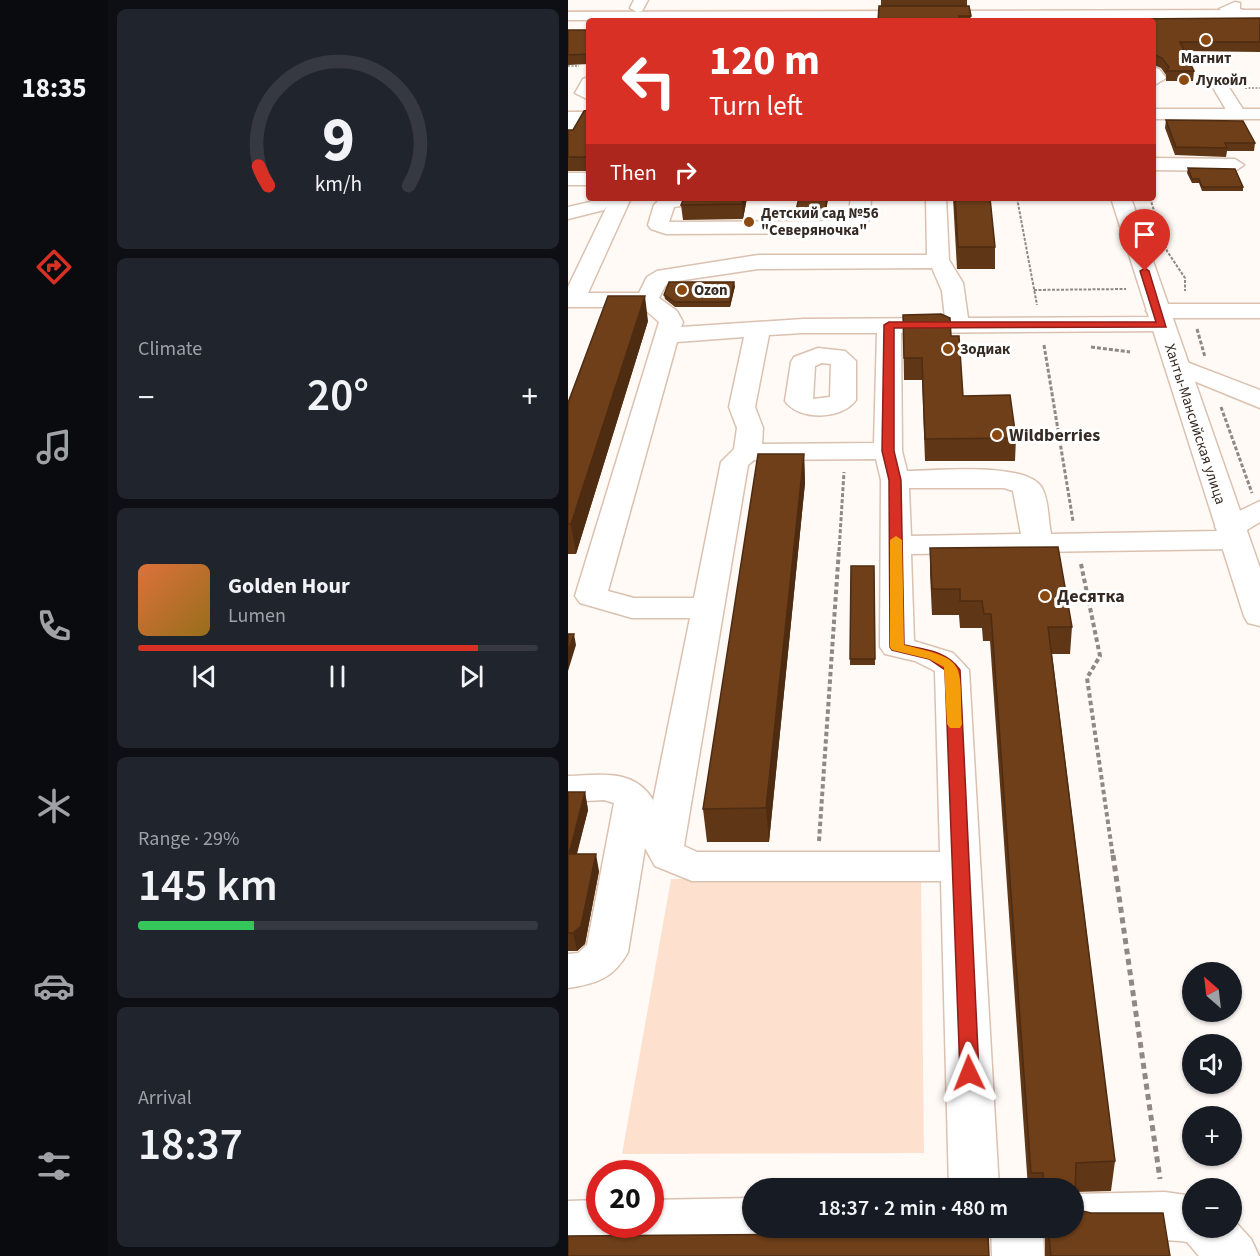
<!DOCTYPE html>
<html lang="en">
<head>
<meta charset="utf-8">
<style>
	:root { --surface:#171b24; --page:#20242c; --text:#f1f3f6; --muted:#9ea1a6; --line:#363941; --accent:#d93025 }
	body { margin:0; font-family:"Source Sans 3",sans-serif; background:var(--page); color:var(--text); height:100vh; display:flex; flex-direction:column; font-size:22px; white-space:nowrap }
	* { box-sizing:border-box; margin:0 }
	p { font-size:20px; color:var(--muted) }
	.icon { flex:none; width:33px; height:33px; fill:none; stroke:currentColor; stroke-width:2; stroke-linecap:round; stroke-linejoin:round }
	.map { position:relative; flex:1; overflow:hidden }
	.drawer { display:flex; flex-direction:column; gap:9px; padding:9px; background:#0d0f14; width:460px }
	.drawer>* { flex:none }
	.hud { position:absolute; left:18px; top:18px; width:570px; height:183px; border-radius:6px; box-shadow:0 2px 4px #0004; background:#d93025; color:#fff; overflow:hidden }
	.needle { width:39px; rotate:332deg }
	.buttons { position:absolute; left:614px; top:962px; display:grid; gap:12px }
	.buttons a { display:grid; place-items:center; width:60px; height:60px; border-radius:50%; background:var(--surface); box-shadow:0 2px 4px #0004; font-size:30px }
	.speed { position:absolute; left:18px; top:1160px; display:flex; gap:12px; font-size:30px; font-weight:700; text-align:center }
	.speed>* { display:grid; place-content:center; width:78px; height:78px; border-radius:50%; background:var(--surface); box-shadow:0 2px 4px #0004; line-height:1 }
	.speed .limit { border:9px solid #d22; background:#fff; color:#111 }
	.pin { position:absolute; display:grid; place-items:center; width:51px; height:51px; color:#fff; margin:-62px -26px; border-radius:50% 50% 50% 0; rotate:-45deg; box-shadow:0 0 6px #0007 }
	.pin .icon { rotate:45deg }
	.me { position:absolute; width:66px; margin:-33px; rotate:358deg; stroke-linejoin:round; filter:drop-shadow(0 0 4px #0008) }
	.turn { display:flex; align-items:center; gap:21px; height:126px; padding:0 24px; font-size:27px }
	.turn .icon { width:78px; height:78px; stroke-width:2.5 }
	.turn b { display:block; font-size:42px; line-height:51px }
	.then { display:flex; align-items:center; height:57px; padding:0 24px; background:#0003; gap:12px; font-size:22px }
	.big { font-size:45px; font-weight:600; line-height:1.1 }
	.drawer .widget { flex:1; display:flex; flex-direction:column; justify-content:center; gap:9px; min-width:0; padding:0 21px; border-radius:9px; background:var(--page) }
	.drawer .dial { align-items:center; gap:0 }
	.dial svg { height:156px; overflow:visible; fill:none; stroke:var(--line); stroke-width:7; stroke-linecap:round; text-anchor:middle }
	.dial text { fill:var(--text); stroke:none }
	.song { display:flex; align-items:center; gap:18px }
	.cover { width:72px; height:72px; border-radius:9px; background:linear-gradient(135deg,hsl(20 70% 55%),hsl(40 70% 35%)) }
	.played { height:6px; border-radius:3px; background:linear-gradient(90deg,var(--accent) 85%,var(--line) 85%) }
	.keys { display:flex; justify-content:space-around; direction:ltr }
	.heat { display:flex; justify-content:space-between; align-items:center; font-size:33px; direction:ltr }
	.charge { height:9px; border-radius:4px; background:linear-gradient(90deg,#34c759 29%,var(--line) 0) }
	.trip { position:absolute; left:174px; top:1178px; width:342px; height:60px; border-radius:30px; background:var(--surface); box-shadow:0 2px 4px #0004; font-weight:600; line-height:60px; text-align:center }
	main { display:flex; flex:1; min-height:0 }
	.tab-bar { display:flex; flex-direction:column; width:108px; justify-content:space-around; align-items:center; background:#090b0e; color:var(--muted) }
	.tab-bar .icon { width:42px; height:42px }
	.tab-bar .active { color:var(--accent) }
	.tab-bar b { font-size:27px; color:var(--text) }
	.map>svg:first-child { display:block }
	.green { fill:#fde1ce }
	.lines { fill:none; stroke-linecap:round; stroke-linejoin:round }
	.minor-casing { stroke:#dac1b0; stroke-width:3 }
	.major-casing { stroke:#dac1b0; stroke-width:3 }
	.path-far4 { stroke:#908983; stroke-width:1.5; stroke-dasharray:2 1.5; stroke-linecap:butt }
	.path-far3 { stroke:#908983; stroke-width:2; stroke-dasharray:3 1.5; stroke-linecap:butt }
	.path-far2 { stroke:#908983; stroke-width:3; stroke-dasharray:4 2; stroke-linecap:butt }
	.path-far1 { stroke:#908983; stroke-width:4; stroke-dasharray:4.5 3; stroke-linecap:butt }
	.path { stroke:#908983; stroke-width:5; stroke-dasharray:6 4.5; stroke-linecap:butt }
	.minor { fill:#fff; fill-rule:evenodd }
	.major { fill:#fff; fill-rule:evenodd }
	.wall { fill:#5f3616 }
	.shaded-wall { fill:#4e2c12 }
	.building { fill:#6f3f19; stroke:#4e2c12; stroke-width:1.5 }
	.route { fill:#d93025; stroke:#8d1f18; stroke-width:1.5 }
	.slow { fill:#f59e0b }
	.poi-dot { fill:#8a4a11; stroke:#fff; stroke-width:2 }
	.labels { text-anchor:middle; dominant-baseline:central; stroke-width:6; stroke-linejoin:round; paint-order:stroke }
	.far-poi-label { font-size:15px; font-weight:bold; fill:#352b24; stroke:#fff; text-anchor:start }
	.far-street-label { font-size:15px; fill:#352b24; stroke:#fff }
	.poi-label { font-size:18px; font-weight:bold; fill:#352b24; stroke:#fff; text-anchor:start }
</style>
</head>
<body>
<main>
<nav class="tab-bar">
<b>18:35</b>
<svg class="icon active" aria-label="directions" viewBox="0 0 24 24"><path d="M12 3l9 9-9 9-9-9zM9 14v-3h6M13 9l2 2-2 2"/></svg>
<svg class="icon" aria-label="music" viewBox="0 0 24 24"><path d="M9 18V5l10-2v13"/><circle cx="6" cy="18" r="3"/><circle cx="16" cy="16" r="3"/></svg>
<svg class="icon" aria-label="phone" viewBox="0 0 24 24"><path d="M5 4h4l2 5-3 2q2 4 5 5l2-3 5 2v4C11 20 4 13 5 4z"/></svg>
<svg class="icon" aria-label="climate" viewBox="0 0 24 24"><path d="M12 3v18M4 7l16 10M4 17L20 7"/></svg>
<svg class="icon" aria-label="car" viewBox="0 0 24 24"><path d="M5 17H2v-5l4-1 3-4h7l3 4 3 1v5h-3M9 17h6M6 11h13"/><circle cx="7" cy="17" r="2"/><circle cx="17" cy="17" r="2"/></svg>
<svg class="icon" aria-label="filters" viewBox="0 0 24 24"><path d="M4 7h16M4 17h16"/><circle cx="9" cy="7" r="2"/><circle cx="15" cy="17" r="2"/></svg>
</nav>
<section class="drawer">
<div class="widget dial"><svg viewBox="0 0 100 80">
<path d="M14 69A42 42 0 1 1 86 69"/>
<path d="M14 69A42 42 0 0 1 9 59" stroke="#d93025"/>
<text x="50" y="56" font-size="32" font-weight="700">9</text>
<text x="50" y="72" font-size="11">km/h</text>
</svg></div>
<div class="widget"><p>Climate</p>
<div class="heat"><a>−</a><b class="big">20°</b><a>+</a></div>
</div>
<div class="widget">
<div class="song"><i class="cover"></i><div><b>Golden Hour</b><p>Lumen</p></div></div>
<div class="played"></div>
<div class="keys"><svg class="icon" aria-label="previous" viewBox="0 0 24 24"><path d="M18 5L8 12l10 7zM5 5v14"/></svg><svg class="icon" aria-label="pause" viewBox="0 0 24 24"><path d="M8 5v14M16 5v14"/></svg><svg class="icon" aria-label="next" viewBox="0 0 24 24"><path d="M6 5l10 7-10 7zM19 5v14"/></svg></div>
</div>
<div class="widget"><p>Range · 29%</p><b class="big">145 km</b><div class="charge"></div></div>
<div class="widget"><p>Arrival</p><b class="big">18:37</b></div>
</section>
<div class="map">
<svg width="692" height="1256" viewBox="0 0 692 1256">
	<rect width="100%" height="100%" fill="#fffaf6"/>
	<!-- green -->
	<path class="green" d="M 403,9 L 407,11 L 0,14 L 0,10 Z
		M 353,878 L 356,1153 L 54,1154 L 103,879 Z"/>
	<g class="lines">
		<!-- minor casing -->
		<g class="minor-casing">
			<path id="minor" d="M 66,0 L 80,0 L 74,11 L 69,12 L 62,8 Z
				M 667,2 L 672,3 L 672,9 L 679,11 L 679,17 L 669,17 L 651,9 Z
				M 585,67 L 591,69 L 598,78 L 585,86 Z
				M 649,76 L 655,78 L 678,114 L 675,118 L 669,119 L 663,118 L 641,81 Z
				M 21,77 L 21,100 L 7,93 L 15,79 Z
				M 10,112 L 19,117 L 6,141 L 0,142 L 0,120 L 4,113 Z
				M 585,158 L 667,159 L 676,165 L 667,171 L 585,170 Z
				M 0,173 L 21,173 L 21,185 L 0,185 Z
				M 25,198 L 63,198 L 20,293 L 71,293 L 79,277 L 89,271 L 190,255 L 359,255 L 358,198 L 378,198 L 381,260 L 395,283 L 400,318 L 586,317 L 578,311 L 582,306 L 590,304 L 692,304 L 692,318 L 598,318 L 606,324 L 602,329 L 594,331 L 333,333 L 334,451 L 339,471 C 367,471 459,461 474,488 C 481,500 480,520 483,534 L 650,531 L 647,527 L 651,521 L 692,501 L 692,522 L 674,533 L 681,540 L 677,546 L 666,549 L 343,554 L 346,641 L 385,653 L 401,670 L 431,1188 L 381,1188 L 373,881 L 124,881 L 87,866 L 77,848 L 60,952 C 46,978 28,984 0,988 L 0,954 L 10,953 L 19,945 L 46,803 L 36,800 L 0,802 L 0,776 C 32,775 66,768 85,800 L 84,806 L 122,618 L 64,618 L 12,603 L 7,596 L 91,322 L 74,307 L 0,307 L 0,287 L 39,206 L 36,210 L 0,219 L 0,207 L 22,202 ZM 364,268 L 374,291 L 377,318 L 235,319 L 113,327 L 115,322 L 109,311 L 91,298 L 97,286 L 103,282 L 190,269 ZM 235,333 L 309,333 L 306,443 L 194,444 L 195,428 L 187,407 L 201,335 ZM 176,337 L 161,407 L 169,428 L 166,449 L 153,462 L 126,598 L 66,598 L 40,591 L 109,342 ZM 308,459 L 313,480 L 312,647 L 317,654 L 347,661 L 367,671 L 372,852 L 129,852 L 116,846 L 180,465 L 186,460 ZM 341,488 L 436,488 L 445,491 L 453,534 L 343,536 Z
				M 93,198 L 145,198 L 142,202 L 106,207 L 101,222 L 279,221 L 283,198 L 303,198 C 302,217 304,228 283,233 L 98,234 L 83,229 L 80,225 L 86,205 Z
				M 250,348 L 277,351 L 288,361 L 288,400 C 274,420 231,421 217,401 L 223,362 L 226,357 ZM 254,363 L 263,364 L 262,397 L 245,399 L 247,366 Z
				M 608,358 L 692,390 L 692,408 L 599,370 L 596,365 L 599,360 Z
				M 597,1192 L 624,1196 L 624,1227 L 663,1227 L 663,1217 L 683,1239 L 691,1256 L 631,1256 L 619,1242 C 576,1235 528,1249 488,1233 L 485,1227 L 506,1227 L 506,1194 Z
				M 184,1198 L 184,1227 L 207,1227 L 202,1238 L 184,1244 L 82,1246 L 64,1240 L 57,1224 L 50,1240 L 32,1246 L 0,1247 L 0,1201 L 32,1200 L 32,1224 L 82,1224 L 82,1200 Z
				M 423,1227 L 475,1227 L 476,1256 L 424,1256 Z"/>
		</g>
		<!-- major casing -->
		<g class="major-casing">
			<path id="major" d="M 692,10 L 692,18 L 0,20 L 0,12 Z
				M 585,109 L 692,109 L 692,119 L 585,119 Z
				M 0,112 L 21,112 L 21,122 L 0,122 Z
				M 543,198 L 563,198 L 692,568 L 692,626 L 680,623 L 676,616 Z"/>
		</g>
		<!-- path-far4 -->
		<path class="path-far4" d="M 0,66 L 11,66
			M 677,88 L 692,88"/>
		<!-- path-far3 -->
		<path class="path-far3" d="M 585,188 L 585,195
			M 449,198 L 469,305
			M 582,198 L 599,251 L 617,278 L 617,291
			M 466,290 L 558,289"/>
		<!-- path-far2 -->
		<path class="path-far2" d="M 629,329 L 637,357
			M 476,345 L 505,521
			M 523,347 L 562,352
			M 653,407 L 684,493
			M 271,551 L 276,472"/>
		<!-- path-far1 -->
		<path class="path-far1" d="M 513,564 L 532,656 L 519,678 L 545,857
			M 251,841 L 271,549"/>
		<!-- path -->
		<path class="path" d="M 545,855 L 592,1179"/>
		<!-- minor -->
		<use href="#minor" class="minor"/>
		<!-- major -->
		<use href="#major" class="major"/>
	</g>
	<!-- wall -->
	<path class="wall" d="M 313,0 L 399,0 L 399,6 L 403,16 L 402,21 L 310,21 L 313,6 Z
		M 692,18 L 692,52 L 616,51 L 626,71 L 625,81 L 598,81 L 598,75 L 593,68 L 586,65 L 585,21 L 557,21 L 558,19 Z
		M 0,30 L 21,30 L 21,64 L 0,65 Z
		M 21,92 L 21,171 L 0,171 L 0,130 L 5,130 L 21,110 L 20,110 L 18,97 Z
		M 598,120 L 687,143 L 686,151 L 659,151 L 658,157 L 607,155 L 597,128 Z
		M 620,168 L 675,187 L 675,191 L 634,191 L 631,183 L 624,183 L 619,173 Z
		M 179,198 L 175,219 L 115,220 L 113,205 Z
		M 260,198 L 257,219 L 229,219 L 228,210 Z
		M 385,198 L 422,198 L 427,247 L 427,269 L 389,269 Z
		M 167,286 L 162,307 L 107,307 L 97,299 L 96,295 Z
		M 335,315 L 383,336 L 395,396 L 448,438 L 447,461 L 357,461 L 354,380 L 336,380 Z
		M 80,321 L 8,554 L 0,554 L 0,403 Z
		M 236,454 L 237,483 L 201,842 L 139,842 L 135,809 Z
		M 362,548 L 504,627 L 502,654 L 484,654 L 547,1161 L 543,1191 L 507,1192 L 506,1209 L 506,1188 L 460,1188 L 422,641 L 415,641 L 414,628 L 392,628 L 391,615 L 364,615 L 362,574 Z
		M 283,566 L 306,566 L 307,665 L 282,665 Z
		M 0,792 L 17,792 L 20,810 L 9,854 L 31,871 L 17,944 L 9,951 L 0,951 Z
		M 477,1227 L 506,1227 L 602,1256 L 477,1256 Z"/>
	<!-- shaded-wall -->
	<path class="shaded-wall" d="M 175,198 L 179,198 L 175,219 L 174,204 Z
		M 259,198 L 260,198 L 257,219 L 257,210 Z
		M 166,282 L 167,286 L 162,307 L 162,302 Z
		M 77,296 L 80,321 L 8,554 L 3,524 Z
		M 236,454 L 237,483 L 201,842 L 198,808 Z
		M 6,634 L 8,645 L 0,671 L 0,652 Z
		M 17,792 L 20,810 L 4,871 L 1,854 Z
		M 28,854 L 31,871 L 17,944 L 9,951 L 5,933 Z"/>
	<!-- building -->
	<path class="building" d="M 311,6 L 401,6 L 403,16 L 391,16 L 391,21 L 310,21 Z
		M 692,18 L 692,42 L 612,42 L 626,71 L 599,71 L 601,67 L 594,58 L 587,55 L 585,56 L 585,21 L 558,21 L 558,19 Z
		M 0,30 L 21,30 L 21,54 L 0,55 Z
		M 21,109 L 21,159 L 19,157 L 0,157 L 0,130 L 5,130 L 16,111 L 21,110 Z
		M 598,120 L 675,121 L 687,143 L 657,143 L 659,148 L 608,147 Z
		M 620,168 L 667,169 L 675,187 L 634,187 L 631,179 L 624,179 Z
		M 116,198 L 175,198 L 174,204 L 113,205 Z
		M 231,198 L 259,198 L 257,210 L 228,210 Z
		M 387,198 L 422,198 L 427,247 L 390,247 Z
		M 101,282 L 166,282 L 162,302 L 107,302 L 96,295 Z
		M 40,296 L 77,296 L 3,524 L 0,524 L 0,403 Z
		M 373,314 L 382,318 L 383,336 L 391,336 L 395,396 L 442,395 L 448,438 L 357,439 L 354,358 L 336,358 L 335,315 Z
		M 190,454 L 236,454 L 198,808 L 135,809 Z
		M 490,547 L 504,627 L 480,627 L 547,1161 L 508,1163 L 507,1195 L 506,1195 L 506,1188 L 476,1188 L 475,1173 L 463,1173 L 423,614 L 416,614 L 414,601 L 392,601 L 392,589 L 364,589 L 362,548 Z
		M 283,566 L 306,566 L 307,659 L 282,659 Z
		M 0,634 L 6,634 L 0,652 Z
		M 0,792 L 17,792 L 1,854 L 28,854 L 13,926 L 5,933 L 0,933 Z
		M 506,1209 L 523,1213 L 595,1213 L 602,1256 L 483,1256 L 480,1227 L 506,1227 Z
		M 420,1233 L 421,1256 L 0,1256 L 0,1236 Z"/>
	<!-- route -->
	<path class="route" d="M 577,268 L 581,271 L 598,327 L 326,328 L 326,451 L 333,480 L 336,645 C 356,649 379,651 392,670 L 411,1073 L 408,1079 L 401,1081 L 394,1079 L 392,1073 L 377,670 L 361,659 L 324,650 L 322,647 L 321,480 L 314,451 L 316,325 L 321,322 L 588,322 L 572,271 Z"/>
	<!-- slow -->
	<path class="slow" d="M 328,536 L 334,540 L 336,645 C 401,660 391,662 394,724 L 392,728 L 382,728 L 379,724 L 376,667 L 361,659 L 324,650 L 322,647 L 322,540 Z"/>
	<!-- markers -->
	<g class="poi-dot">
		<circle cx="638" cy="40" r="6"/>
		<circle cx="616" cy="80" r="6"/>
		<circle cx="181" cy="222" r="6"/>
		<circle cx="114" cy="290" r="6"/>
		<circle cx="380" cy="349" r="6"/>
		<circle cx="429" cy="435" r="6"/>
		<circle cx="477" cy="596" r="6"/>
	</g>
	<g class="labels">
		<!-- far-poi labels -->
		<g class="far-poi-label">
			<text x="638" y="58" text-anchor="middle">Магнит</text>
			<text x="628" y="80">Лукойл</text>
			<text x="193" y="213">Детский сад №56<tspan x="193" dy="17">"Северяночка"</tspan></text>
			<text x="126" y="290">Ozon</text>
			<text x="392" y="349">Зодиак</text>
		</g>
		<!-- far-street labels -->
		<g class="far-street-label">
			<text transform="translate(627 424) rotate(72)">Ханты-Мансийская улица</text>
		</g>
		<!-- poi labels -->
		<g class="poi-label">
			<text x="441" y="435">Wildberries</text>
			<text x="489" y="596">Десятка</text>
		</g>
	</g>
</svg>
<div class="buttons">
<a><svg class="needle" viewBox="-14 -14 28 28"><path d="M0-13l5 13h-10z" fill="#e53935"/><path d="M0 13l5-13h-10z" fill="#9ea1a6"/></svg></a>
<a><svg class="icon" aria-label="sound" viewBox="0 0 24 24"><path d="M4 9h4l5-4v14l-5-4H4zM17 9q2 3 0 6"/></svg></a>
<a>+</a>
<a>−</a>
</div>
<div class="speed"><div class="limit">20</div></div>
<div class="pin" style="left:577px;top:271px;background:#d93025"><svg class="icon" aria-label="arrive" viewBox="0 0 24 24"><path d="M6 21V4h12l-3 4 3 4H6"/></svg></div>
<svg class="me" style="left:401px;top:1073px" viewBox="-20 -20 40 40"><path d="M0-17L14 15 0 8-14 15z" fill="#d93025" stroke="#fff" stroke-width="4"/></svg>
<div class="trip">18:37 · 2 min · 480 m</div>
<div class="hud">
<div class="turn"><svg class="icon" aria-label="left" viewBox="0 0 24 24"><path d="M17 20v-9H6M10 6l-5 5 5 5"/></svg><div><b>120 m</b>Turn left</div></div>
<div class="then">Then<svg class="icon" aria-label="right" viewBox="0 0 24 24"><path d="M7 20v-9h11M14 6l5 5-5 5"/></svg></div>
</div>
</div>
</main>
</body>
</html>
